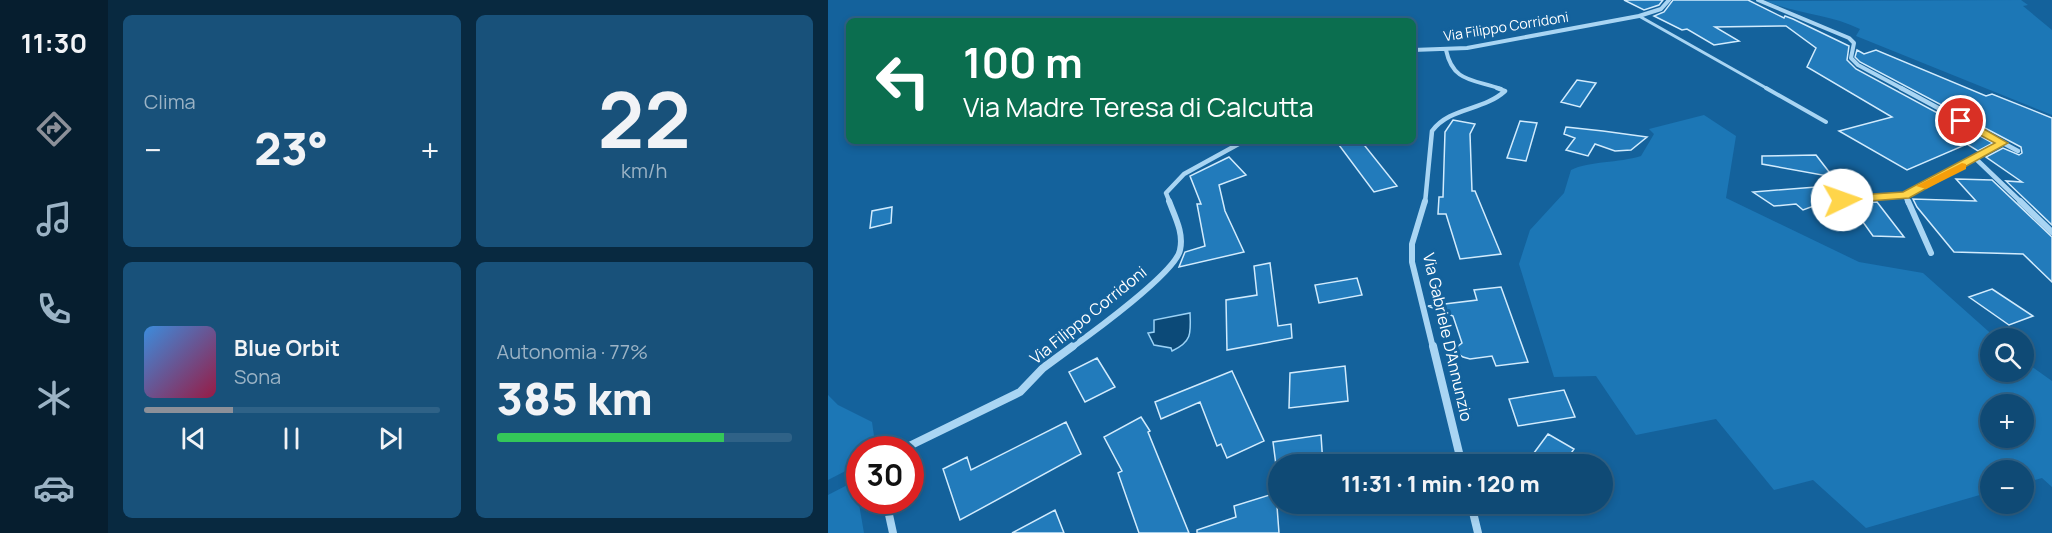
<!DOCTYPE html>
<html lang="it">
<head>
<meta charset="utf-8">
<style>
	:root { --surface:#0f4a75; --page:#18517a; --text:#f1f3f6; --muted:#9bb3c5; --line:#2f6287; --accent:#8c9099 }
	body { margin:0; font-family:Manrope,sans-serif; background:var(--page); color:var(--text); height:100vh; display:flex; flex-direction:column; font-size:22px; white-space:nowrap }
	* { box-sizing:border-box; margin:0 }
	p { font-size:20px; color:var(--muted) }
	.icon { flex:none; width:33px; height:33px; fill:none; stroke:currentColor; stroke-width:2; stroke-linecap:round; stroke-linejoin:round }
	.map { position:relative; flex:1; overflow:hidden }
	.sheet { display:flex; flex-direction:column; gap:15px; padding:15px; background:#082940; width:720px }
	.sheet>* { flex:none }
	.banner { position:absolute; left:18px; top:18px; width:570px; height:126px; border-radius:9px; box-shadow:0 3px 9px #0003,0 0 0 2px var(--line); background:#0b6e4f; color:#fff; overflow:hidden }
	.buttons { position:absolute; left:1152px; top:328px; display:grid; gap:12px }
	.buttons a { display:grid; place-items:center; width:54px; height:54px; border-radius:50%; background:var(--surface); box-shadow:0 3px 9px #0003,0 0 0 2px var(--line); font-size:30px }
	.speed { position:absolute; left:18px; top:436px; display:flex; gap:12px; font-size:30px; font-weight:700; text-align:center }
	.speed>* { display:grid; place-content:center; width:78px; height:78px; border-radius:50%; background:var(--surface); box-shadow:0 3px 9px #0003,0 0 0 2px var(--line); line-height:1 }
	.speed .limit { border:9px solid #d22; background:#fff; color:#111 }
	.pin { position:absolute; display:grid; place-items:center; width:51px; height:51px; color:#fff; margin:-26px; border:3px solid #fff; border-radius:50%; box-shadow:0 2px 6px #0007 }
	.me { position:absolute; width:66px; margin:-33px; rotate:87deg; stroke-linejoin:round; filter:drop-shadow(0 0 4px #0008) }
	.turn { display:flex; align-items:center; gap:21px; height:126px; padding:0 18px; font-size:27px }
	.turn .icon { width:78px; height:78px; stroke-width:2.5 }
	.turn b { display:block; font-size:42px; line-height:51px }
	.big { font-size:45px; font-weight:800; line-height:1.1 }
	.sheet .tile { flex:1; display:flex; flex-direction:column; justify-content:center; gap:9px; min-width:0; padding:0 21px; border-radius:9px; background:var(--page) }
	.sheet .dial { align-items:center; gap:0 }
	.dial b { font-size:78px; line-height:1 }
	.song { display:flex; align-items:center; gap:18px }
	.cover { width:72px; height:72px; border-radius:9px; background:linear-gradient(135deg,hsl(210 70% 55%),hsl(340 70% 35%)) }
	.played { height:6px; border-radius:3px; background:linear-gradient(90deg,var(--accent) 30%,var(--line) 30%) }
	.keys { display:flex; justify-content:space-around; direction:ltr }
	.heat { display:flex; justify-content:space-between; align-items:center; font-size:33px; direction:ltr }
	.charge { height:9px; border-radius:4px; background:linear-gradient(90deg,#34c759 77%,var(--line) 0) }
	.sheet .tiles { flex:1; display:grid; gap:15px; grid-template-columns:repeat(2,1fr) }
	.trip { position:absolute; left:440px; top:454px; width:345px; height:60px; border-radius:30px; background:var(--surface); box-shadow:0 3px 9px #0003,0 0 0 2px var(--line); font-weight:800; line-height:60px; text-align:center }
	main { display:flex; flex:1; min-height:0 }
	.tabs { display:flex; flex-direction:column; width:108px; justify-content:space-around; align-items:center; background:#061e2f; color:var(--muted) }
	.tabs .icon { width:42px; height:42px }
	.tabs .on { color:var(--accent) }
	.tabs b { font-size:27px; color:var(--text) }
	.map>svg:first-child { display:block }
	.green { fill:#1c77b6; fill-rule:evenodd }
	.water { fill:#0c4a78; stroke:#9bd2f6; stroke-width:1.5 }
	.building { fill:#227bbb; stroke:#d1ebfd; stroke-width:1.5 }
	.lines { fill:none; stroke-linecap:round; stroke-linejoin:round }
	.service-far1 { stroke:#a9d5f3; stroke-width:3 }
	.service { stroke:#a9d5f3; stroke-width:4 }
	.minor-far3 { stroke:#a9d5f3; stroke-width:4 }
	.minor-far2 { stroke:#a9d5f3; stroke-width:4.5 }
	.minor-far1 { stroke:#a9d5f3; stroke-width:6 }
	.minor { stroke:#a9d5f3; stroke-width:8 }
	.route { fill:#ffd54a; stroke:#a68a30; stroke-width:1.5 }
	.slow { fill:#f59e0b }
	.labels { text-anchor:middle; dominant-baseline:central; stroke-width:6; stroke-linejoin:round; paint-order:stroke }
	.far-street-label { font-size:14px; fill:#fff; stroke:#14629c }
	.street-label { font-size:16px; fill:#fff; stroke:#14629c }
</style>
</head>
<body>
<main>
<nav class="tabs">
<b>11:30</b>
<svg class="icon on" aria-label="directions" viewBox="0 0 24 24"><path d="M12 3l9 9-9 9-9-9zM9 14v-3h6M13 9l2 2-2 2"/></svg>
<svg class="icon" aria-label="music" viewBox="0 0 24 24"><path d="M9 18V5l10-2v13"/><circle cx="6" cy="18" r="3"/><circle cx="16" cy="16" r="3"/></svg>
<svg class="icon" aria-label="phone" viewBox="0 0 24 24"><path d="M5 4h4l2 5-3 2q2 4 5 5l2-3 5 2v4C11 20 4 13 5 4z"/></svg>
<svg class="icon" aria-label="climate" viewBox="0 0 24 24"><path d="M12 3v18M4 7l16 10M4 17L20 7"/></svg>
<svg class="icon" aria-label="car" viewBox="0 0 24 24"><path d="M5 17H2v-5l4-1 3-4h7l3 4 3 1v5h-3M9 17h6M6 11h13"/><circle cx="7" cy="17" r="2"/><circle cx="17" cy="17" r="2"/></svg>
</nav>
<section class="sheet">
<div class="tiles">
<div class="tile"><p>Clima</p>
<div class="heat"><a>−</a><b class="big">23°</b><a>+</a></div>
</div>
<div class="tile dial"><b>22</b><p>km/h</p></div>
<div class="tile">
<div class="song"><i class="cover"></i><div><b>Blue Orbit</b><p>Sona</p></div></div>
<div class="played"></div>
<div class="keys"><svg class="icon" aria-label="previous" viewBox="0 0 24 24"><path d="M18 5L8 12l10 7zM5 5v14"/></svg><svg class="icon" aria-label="pause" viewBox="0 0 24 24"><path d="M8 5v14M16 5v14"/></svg><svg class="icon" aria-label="next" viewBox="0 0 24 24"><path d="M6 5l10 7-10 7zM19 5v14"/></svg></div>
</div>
<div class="tile"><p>Autonomia · 77%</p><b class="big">385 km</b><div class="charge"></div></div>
</div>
</section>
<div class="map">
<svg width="1224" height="533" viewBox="0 0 1224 533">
	<rect width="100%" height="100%" fill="#14629c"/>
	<!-- green -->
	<path class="green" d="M 1193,0 L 1200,5 L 1195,6 L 1224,30 L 1224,115 L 1028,36 L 1032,29 C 1002,14 969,14 938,1 Z
		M 876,115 L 908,136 L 898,198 L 1031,262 L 1095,273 L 1169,339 L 1162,339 L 1162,372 L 1196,372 L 1196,361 L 1224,381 L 1224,487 L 1214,478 L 1196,483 L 1196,471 L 1162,471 L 1162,492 L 1038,528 L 985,480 L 946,490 L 888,419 L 808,435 L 768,376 L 726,377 L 691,264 L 702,230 L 736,193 L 743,170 C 761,161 791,163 813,156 L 826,134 L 821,129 ZM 1162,405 L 1196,405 L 1196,438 L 1162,438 Z
		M 0,395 L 10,405 L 44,422 L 48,450 L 32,450 L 31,464 L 0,480 Z
		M 27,481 L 36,533 L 0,533 L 0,495 Z"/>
	<!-- water -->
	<path class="water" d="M 362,313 C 363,333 364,342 344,351 L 343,348 L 326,345 L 320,333 L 326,332 L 326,320 Z"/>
	<!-- building -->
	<path class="building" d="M 796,0 L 835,0 L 831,5 L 816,10 Z
		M 845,0 L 920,0 L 956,18 L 957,16 L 965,19 L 1021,46 L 1019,60 L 1028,69 L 1165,143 L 1150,151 L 1139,144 L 1079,170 L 1011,131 L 1064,117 L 979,67 L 988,48 L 958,26 L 887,27 L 911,41 L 886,45 L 859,29 L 854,30 L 826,16 L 836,12 Z
		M 1029,50 L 1036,54 L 1048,50 L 1158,96 L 1164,94 L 1224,118 L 1224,225 L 1178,181 L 1194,182 L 1158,157 L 1175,148 L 1191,155 L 1194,153 L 1193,147 L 1032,62 L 1027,57 Z
		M 749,80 L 768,83 L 752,107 L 733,102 Z
		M 625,120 L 647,124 L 642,134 L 644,191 L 647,191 L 673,254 L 632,259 L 618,214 L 610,214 L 611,197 L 615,197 L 617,132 Z
		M 692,121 L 709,123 L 698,161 L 679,158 Z
		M 738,127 L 775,131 L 819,137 L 803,150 L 787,151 L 767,144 L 760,156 L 738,150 L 747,138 L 736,134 Z
		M 508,141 L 533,141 L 569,186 L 546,192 Z
		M 988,155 L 1005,177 L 934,164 L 934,156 Z
		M 401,157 L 418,175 L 391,185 L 397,211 L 416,252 L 351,267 L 357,252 L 377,246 L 369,204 L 373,204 L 362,176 Z
		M 1128,179 L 1164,180 L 1224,237 L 1224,282 L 1195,254 L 1126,252 L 1089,207 L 1085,199 L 1148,201 Z
		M 1039,183 L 1040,186 L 975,210 L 968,204 L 946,206 L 925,192 Z
		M 1049,202 L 1076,237 L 1045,236 L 1022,204 Z
		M 64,207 L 63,223 L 42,228 L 44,211 Z
		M 442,263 L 450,326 L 463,324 L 464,338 L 399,350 L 398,300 L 429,295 L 426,266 Z
		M 529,278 L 534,295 L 491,303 L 487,285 Z
		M 673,287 L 700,362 L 668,366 L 664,356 L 642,359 L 635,357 L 625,350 L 634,343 L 625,316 L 600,306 L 649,300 L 646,290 Z
		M 1164,289 L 1205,316 L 1181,325 L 1141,297 Z
		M 269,358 L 287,387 L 257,402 L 241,372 Z
		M 517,366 L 520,401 L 461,408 L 462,373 Z
		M 404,371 L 436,441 L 399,458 L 393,444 L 389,446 L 372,402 L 333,419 L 327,402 Z
		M 736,390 L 747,417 L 690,426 L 681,399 Z
		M 313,417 L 322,431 L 320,432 L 361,533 L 311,533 L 290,473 L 294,471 L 276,437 Z
		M 238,422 L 253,454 L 132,520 L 115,469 L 139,457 L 143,470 Z
		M 720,434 L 746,449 L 735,465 L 697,465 Z
		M 493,435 L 495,465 L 448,465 L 445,442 Z
		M 448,493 L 451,533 L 369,533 L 369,530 L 408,517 L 406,506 Z
		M 227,510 L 236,533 L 184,533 Z"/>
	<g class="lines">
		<!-- service-far1 -->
		<path class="service-far1" d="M 811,16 L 940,89"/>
		<!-- service -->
		<path class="service" d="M 938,88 L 998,122"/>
		<!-- minor-far3 -->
		<path class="minor-far3" d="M 930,0 L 1021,38 L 1026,43 L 1023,58 L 1030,65 L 1075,89
			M 585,50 L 639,48 L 811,16 L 833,9 L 841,0
			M 618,50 C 625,83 646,79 673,89"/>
		<!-- minor-far2 -->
		<path class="minor-far2" d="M 1175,143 L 1190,151
			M 1148,159 L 1194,203
			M 1077,195 L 1080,203
			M 1014,200 L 1077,195 L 1175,143 L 1073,88
			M 342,203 L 338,193 L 356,174 L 416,141
			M 597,203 L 604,131 C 622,107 655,111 677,91 L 669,88"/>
		<!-- minor-far1 -->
		<path class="minor-far1" d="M 597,201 L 584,244 L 584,262 L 605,348
			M 1080,201 L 1103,253
			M 1192,201 L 1224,232
			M 243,348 C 264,333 348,272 352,250 C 356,233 347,217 341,201"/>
		<!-- minor -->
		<path class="minor" d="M 605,346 L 634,465
			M 73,450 L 192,392 L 215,368 L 245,346
			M 58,501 L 65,533
			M 643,504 L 650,533"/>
	</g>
	<!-- route -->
	<path class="route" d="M 1130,118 L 1137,118 L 1180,143 L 1081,198 L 1014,203 L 1008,200 L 1014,196 L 1075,192 L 1167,143 L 1130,123 Z"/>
	<!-- slow -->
	<path class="slow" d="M 1134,163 L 1138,164 L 1138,169 L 1098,189 L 1088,186 Z"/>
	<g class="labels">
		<!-- far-street labels -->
		<g class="far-street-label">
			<text transform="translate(678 26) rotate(-9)">Via Filippo Corridoni</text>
		</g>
		<!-- street labels -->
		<g class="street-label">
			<text transform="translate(260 315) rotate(-39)">Via Filippo Corridoni</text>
			<text transform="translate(620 337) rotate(77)">Via Gabriele D'Annunzio</text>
		</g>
	</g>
</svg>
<div class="buttons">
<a><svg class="icon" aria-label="search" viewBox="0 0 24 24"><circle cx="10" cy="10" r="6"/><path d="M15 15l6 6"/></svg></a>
<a>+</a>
<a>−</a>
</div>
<div class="speed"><div class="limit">30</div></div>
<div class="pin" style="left:1133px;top:121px;background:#d93025"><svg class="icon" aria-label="arrive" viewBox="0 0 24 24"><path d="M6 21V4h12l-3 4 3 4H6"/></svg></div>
<svg class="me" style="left:1014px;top:200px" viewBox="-20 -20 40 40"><circle r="19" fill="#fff"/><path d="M0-13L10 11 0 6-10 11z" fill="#ffd54a"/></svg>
<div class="trip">11:31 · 1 min · 120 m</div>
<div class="banner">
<div class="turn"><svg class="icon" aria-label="left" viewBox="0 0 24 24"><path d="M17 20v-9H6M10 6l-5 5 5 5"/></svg><div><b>100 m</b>Via Madre Teresa di Calcutta</div></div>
</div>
</div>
</main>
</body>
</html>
